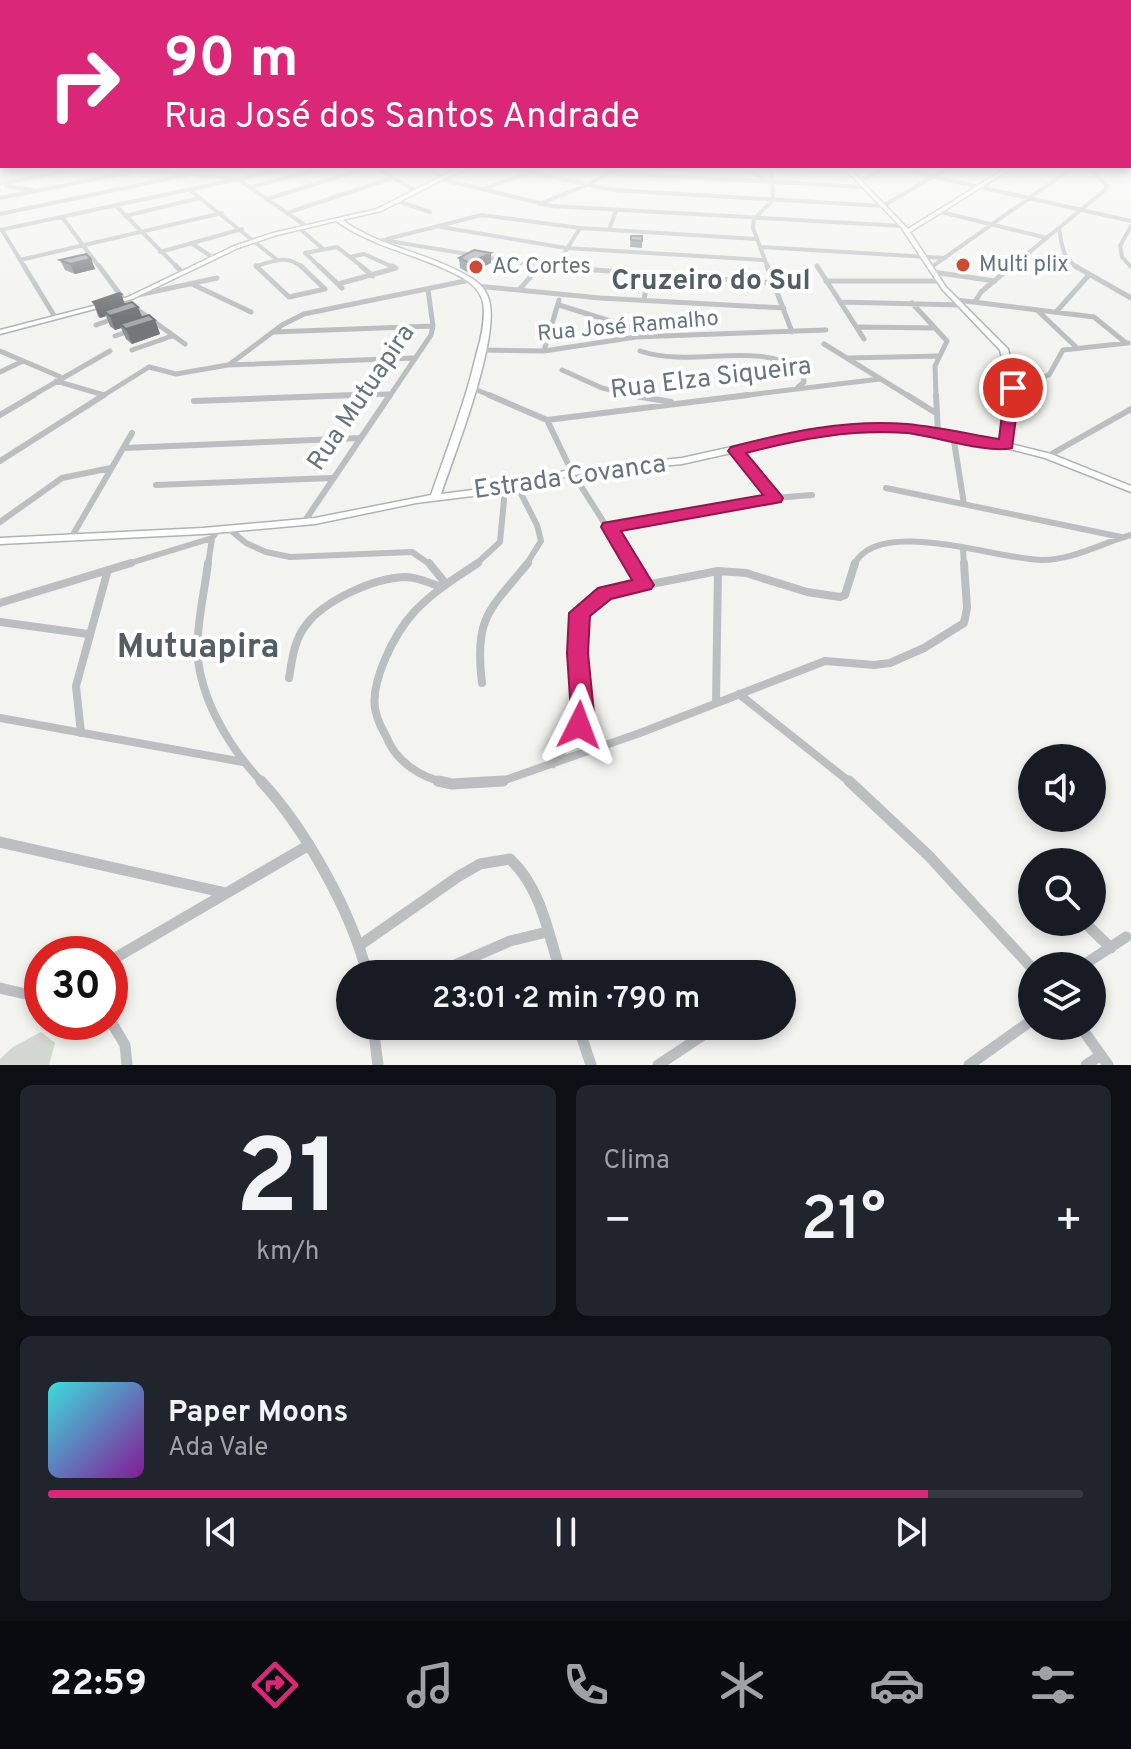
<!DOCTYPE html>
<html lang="pt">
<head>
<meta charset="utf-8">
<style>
	:root { --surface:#171b24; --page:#20242c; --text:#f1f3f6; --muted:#9ea1a6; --line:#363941; --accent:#db2777 }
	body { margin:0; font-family:Overpass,sans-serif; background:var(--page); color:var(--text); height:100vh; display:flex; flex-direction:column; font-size:30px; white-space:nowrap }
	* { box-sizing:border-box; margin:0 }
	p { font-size:26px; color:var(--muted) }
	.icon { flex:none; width:44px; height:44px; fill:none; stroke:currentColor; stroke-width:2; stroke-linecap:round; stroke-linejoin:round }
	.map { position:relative; height:1065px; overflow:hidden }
	.side { display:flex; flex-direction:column; gap:20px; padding:20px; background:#0d0f14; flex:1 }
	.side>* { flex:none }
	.guide { position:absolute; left:0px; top:0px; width:1132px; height:168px; box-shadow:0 4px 12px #0003; background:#db2777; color:#fff; overflow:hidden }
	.controls { position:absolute; left:1018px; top:744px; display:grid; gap:16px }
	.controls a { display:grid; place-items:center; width:88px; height:88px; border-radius:50%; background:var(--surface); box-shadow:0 4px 12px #0003; font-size:40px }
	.speed { position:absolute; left:24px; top:936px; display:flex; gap:16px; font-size:40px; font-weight:700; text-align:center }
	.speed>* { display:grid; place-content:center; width:104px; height:104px; border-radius:50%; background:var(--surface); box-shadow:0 4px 12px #0003; line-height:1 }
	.speed .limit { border:12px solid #d22; background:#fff; color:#111 }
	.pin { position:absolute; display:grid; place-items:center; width:68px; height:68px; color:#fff; margin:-34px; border:4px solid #fff; border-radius:50%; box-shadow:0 2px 8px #0007 }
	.me { position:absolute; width:88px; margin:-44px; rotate:3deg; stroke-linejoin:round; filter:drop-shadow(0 0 6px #0008) }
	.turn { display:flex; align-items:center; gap:28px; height:168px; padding:0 32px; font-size:36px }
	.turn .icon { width:104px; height:104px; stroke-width:2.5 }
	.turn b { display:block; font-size:56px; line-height:68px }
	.big { font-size:60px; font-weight:600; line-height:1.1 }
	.side .tile { flex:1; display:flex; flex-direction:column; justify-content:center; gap:12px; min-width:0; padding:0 28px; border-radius:12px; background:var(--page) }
	.side .dial { align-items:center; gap:0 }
	.dial b { font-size:104px; line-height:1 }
	.song { display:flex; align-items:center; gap:24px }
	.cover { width:96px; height:96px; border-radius:12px; background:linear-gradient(135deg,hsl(180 70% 55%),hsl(290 70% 35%)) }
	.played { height:8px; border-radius:4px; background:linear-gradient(90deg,var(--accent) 85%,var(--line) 85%) }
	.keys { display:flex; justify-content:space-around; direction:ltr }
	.heat { display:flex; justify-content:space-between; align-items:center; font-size:44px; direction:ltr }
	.side .tiles { flex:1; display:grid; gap:20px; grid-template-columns:1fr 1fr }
	.tile:last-child { grid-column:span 2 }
	.trip { position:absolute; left:336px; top:960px; width:460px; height:80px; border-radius:40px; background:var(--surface); box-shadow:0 4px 12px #0003; font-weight:600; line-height:80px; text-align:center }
	.tab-bar { display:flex; height:128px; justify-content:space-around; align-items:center; background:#090b0e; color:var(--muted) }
	.tab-bar .icon { width:56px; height:56px }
	.tab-bar .on { color:var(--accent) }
	.tab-bar b { font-size:36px; color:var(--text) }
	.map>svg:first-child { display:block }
	.green { fill:#d3d8d0 }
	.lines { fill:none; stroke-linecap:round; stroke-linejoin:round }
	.secondary-casing { stroke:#aeb3b6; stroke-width:3 }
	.primary-casing { stroke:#afb3b6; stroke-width:3 }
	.street-far4 { stroke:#bbbfc2; stroke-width:4 }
	.street-far3 { stroke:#bbbfc2; stroke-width:5 }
	.street-far2 { stroke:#bbbfc2; stroke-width:6 }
	.street-far1 { stroke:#bbbfc2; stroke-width:8 }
	.street { stroke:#bbbfc2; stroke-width:11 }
	.secondary { fill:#fff; fill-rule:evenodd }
	.primary { fill:#fff; fill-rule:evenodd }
	.wall { fill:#8c9296 }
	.shaded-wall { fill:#72777a }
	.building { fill:#a3aaaf; stroke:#72777a; stroke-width:2 }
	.route { fill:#db2777; stroke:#8e194d; stroke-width:2 }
	.poi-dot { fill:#cf4a34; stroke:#fff; stroke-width:3 }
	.labels { text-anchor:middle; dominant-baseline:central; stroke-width:8; stroke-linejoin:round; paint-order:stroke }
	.far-poi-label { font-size:22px; fill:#66757e; stroke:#fff; text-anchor:start }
	.far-street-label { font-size:22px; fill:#66757e; stroke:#fff }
	.street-label { font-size:26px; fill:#66757e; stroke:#fff }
	.far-district-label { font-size:28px; font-weight:bold; fill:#535e64; stroke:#fff }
	.district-label { font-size:34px; font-weight:bold; fill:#535e64; stroke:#fff }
</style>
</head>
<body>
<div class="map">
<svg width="1131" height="1065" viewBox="0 0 1131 1065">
	<rect width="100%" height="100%" fill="#f3f3f0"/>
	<!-- green -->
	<path class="green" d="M 41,1032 L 55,1043 L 49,1065 L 0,1065 L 0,1059 L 13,1047 Z"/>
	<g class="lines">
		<!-- secondary casing -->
		<g class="secondary-casing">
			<path id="secondary" d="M 462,168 L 469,168 L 450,176 L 381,211 L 342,220 C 380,247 425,252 464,274 C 475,279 486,288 489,300 C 500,339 455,453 441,494 L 505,486 L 572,469 L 682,458 L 808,430 L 851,426 L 906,426 L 1002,442 L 1009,388 L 1000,350 L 942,289 L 901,227 L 844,168 L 849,168 L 908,229 L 1006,168 L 1012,168 L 910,232 L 946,287 L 1008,349 L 1017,388 L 1011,444 L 1051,454 L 1131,486 L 1131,492 L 1045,458 L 1006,448 L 906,432 L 851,432 L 808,436 L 682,464 L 572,475 L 505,492 L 416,503 L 315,524 L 203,534 L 0,544 L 0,538 L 203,528 L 315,518 L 431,495 C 447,449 465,403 476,356 C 481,339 486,319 483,302 C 480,290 469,281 459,276 C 418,254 376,249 336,221 L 277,235 L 238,248 L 132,299 L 0,334 L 0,330 L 128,297 L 234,246 L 273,233 L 377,209 L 446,174 Z"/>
		</g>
		<!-- primary casing -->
		<g class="primary-casing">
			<path id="primary" d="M 1117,168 L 1131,168 L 1131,172 L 1118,169 Z"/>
		</g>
		<!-- street-far4 -->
		<path class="street-far4" d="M 120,168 L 182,174
			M 377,168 L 416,191
			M 426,168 L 442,177
			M 511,168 L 613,190 L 883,206 L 948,168
			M 658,168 L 689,169
			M 741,168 L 766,180
			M 778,168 L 849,172
			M 895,168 L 1131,221
			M 0,171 L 14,168
			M 609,173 L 865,187
			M 198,175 L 238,179 L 306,226
			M 440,179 L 552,206 L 903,226
			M 859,181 L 886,168
			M 0,184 L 81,168
			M 6,186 L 33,190
			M 250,187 L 326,168
			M 483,189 L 527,173
			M 190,190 L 276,259
			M 0,198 L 131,172
			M 267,199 L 367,168
			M 397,201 L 430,212
			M 539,204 L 587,185 L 617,168
			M 116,206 L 178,268
			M 941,212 L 1047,238
			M 287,213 L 392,178
			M 0,214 L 220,168
			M 125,216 L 200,198
			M 62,217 L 100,268
			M 1131,226 L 1120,246 L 1122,257 L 1131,267
			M 441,227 L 566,248 L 765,260
			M 299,228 L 322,248
			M 1059,228 C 1062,246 1062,259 1079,268
			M 0,230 L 289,168
			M 2,230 L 25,268
			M 609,230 L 616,210
			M 387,239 L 482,215 L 580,228 L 756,239
			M 383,240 L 551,268
			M 191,243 L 212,257
			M 760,247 L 945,258
			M 160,252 L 242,229
			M 350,257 L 364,254 L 395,268
			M 20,260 L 222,213
			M 259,268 L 256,266 C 275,261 287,254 303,268
			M 321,268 L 305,253 L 337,247 L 364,268
			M 555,268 L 580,228
			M 768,268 L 753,228 L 754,219 L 773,200 L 771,168
			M 930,268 L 1072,168
			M 1010,268 L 1105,190 L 1107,185 L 1088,168"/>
		<!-- street-far3 -->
		<path class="street-far3" d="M 24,266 L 55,317
			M 99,266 L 124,300 L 185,344
			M 176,266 L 183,273
			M 256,266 L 289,297 L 325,289 L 301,266
			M 319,266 L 342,288
			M 361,266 L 373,276
			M 540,266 L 774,283
			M 767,266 L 792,332
			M 817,266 L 864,339
			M 1075,266 L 1131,298
			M 555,269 L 557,266
			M 933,272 L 995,281
			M 826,281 L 939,281
			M 338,284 L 396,268 L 392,266
			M 194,285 L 251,312
			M 476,286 L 600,298 L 784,308
			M 519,290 L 539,267
			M 138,295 L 217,278
			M 644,300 L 648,276
			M 957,300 L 1094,317 L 1126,343
			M 976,300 L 981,292 L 1012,266
			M 840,302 L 961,305
			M 912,303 L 947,341 L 935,366 L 936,397
			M 559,305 L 655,335
			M 1037,310 L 1076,347
			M 1057,311 L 1088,276
			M 96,325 L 116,318
			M 858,327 L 935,328
			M 274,332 L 433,326
			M 115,336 L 132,330
			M 824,344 L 910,397
			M 132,350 L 172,336
			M 480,350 L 544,351 L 636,337 L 826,330
			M 0,351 L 63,378
			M 544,351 L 559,300
			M 640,351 C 694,369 754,339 803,371 L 804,382 L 798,387
			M 848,358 L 938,356
			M 230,364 L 282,325 L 304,314 L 470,280
			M 562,370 L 602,388 L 640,397
			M 0,372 L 21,362
			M 56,381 L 104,395
			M 472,388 L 494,397
			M 1013,388 L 1049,375 L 1063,350 L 1128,343
			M 30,397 L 110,351
			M 101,397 L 149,367 L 176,374 L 228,365 L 414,358
			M 298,397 L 389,394
			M 389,397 L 431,335 L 433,326 L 428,290
			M 732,397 L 880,379"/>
		<!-- street-far2 -->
		<path class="street-far2" d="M 489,395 L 547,420 L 572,472 L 631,565
			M 630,395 L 671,402
			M 907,395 L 936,413
			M 936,395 L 938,432
			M 194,401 L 354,395
			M 0,415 L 34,395
			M 547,420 L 748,395
			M 953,435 L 964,504
			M 124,448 L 360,438
			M 736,451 L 775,498
			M 1048,456 L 1131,409
			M 0,461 L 104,395
			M 156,485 L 332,478
			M 517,486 L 537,525 L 541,541 L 526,565
			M 886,488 L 1121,537
			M 0,522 L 62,478 L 111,468
			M 304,522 L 390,395
			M 610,527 L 775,498 L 812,495
			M 229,529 L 246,543 L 266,552 L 290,557 L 412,552 L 431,565
			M 71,538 L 132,433
			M 963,550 L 964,565
			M 124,565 L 212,538 L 218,530
			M 208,565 L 212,538
			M 475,565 L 500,542 L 505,489
			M 854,565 C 877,515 999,560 1042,560 C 1073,560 1102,543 1131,535"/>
		<!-- street-far1 -->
		<path class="street-far1" d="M 208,563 C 205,588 199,613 198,637 C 193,689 228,747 263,783
			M 429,563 L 446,584
			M 630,563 L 644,585
			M 0,603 L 131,563
			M 0,622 L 88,634
			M 289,678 C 292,660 294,640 306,625 C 325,600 374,578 405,577 C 418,577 430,583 441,587
			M 482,683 C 474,617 489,611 528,563
			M 739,694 L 851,783
			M 716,703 L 718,571
			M 0,718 L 243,762
			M 81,733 L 76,686 L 107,573
			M 553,764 C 563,750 575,737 580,721 C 592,687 574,648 580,613 L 605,593 L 718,571 L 746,573 L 807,592 L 840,597 L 845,595 L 855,563
			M 446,783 C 420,777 396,762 386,736 C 382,729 378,721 376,713 C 368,684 395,633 414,612 C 433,592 455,578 478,563
			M 473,783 L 502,781 L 640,733 L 825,661 L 874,665 L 890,663 L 924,648 L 964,623 L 967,608 L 964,563"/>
		<!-- street -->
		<path class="street" d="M 261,781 C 304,827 352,912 367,974
			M 438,781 L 452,784 L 503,781
			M 849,781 L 929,856 L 1032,968
			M 0,842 L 226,893
			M 1084,922 L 1111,948
			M 360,945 L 459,876 L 480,864 L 510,859 C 541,887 549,936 561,974
			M 110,961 L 309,845
			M 1082,966 L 1126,937
			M 434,974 L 510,941 L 547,932
			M 0,988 L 30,995 L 42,993
			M 110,1020 L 125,1045 L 127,1065
			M 373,1026 L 378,1065
			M 578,1026 L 591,1065
			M 1080,1026 L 1108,1065
			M 658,1065 L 717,1026
			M 969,1065 L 1032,1020
			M 1086,1065 L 1101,1055"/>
		<!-- secondary -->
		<use href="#secondary" class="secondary"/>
		<!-- primary -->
		<use href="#primary" class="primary"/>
	</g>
	<!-- wall -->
	<path class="wall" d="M 631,236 L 642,236 L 642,248 L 630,247 Z
		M 459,258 L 491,263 L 469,273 L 460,268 Z
		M 91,259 L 95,269 L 75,274 L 65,270 L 60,260 Z
		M 93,302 L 125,305 L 142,317 L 155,320 L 160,334 L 132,344 L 126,339 L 121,328 L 115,330 L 110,326 L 106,316 L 100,318 L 98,316 Z"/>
	<!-- shaded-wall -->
	<path class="shaded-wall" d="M 491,253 L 491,263 L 469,273 L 469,263 Z
		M 91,259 L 95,269 L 75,274 L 70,264 Z
		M 121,294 L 127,309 L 104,311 L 106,316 L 100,318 L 94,303 Z
		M 138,307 L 144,321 L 120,324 L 121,328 L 115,330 L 110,316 Z
		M 155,320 L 160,334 L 132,344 L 126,329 Z"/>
	<!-- building -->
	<path class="building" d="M 631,236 L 642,236 L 642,241 L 631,240 Z
		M 474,250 L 491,253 L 469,263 L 459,258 Z
		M 86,254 L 91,259 L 70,264 L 60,260 Z
		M 119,293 L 121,294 L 94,303 L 93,302 Z
		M 132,302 L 138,307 L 110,316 L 104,311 Z
		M 149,315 L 155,320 L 126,329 L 120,324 Z"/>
	<!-- sky -->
	<linearGradient id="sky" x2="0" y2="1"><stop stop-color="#93b8d9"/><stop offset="0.53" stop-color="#fafaf8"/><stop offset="1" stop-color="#fafaf8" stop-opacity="0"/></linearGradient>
	<rect width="1131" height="317" fill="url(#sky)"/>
	<!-- route -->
	<path class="route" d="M 1013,384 L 1020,388 L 1012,448 C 987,454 935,436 907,433 C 852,429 799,439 746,453 L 781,495 L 783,498 L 781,502 L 621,531 L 654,585 L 651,589 L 611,599 L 590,616 L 588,653 L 594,713 L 587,732 L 579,735 L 571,732 L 567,725 L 571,713 L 567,653 L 569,613 L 598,588 L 632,580 L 601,527 L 603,523 L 763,495 L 728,451 L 731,447 C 788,432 847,419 907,424 C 938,427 969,434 999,439 L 1005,388 Z"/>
	<!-- markers -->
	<g class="poi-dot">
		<circle cx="963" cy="265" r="8"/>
		<circle cx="476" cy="267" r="8"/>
	</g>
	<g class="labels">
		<!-- far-poi labels -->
		<g class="far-poi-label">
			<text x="979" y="265">Multi plix</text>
			<text x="492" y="267">AC Cortes</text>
		</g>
		<!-- far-street labels -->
		<g class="far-street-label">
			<text transform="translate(628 327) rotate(-5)">Rua José Ramalho</text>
		</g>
		<!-- street labels -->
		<g class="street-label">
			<text transform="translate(711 379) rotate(-7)">Rua Elza Siqueira</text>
			<text transform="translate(362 398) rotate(-56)">Rua Mutuapira</text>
			<text transform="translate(570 478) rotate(-8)">Estrada Covanca</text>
		</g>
		<!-- far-district labels -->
		<g class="far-district-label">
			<text x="711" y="282">Cruzeiro do Sul</text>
		</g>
		<!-- district labels -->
		<g class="district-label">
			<text x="198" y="648">Mutuapira</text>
		</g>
	</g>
</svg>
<div class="controls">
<a><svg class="icon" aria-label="sound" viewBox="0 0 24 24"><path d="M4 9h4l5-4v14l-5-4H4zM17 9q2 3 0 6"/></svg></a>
<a><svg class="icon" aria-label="search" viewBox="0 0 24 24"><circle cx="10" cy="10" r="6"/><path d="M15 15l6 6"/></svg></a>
<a><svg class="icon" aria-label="layers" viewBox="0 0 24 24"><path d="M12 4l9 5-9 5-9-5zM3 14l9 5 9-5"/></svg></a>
</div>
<div class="speed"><div class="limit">30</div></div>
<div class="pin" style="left:1013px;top:388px;background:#d93025"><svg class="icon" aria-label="arrive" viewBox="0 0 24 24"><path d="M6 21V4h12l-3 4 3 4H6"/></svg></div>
<svg class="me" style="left:579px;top:725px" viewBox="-20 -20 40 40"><path d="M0-17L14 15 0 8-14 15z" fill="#db2777" stroke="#fff" stroke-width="4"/></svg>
<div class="trip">23:01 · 2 min · 790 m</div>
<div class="guide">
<div class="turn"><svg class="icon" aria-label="right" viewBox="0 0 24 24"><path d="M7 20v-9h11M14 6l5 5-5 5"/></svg><div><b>90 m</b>Rua José dos Santos Andrade</div></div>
</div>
</div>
<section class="side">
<div class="tiles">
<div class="tile dial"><b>21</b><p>km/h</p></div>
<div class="tile"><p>Clima</p>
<div class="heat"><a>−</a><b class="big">21°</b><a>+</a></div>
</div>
<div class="tile">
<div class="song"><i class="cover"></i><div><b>Paper Moons</b><p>Ada Vale</p></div></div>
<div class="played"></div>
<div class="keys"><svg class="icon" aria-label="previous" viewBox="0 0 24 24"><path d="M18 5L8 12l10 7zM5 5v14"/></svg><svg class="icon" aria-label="pause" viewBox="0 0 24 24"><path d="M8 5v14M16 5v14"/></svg><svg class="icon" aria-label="next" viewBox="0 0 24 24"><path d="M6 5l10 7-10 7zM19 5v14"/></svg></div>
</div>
</div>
</section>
<nav class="tab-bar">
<b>22:59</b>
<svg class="icon on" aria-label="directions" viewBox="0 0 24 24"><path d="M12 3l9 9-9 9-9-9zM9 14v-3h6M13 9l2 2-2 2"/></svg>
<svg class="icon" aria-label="music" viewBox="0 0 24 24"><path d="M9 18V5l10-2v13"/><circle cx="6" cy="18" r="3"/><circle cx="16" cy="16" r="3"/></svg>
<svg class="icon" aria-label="phone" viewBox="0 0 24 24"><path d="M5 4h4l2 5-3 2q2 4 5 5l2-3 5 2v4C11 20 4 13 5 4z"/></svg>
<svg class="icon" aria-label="climate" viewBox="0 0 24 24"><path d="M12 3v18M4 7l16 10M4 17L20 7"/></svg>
<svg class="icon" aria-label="car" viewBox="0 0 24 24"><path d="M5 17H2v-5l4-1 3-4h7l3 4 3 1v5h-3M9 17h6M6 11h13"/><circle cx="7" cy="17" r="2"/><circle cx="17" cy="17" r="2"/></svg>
<svg class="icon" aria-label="filters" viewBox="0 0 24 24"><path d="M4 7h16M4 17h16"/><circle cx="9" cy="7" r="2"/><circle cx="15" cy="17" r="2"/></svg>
</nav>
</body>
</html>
